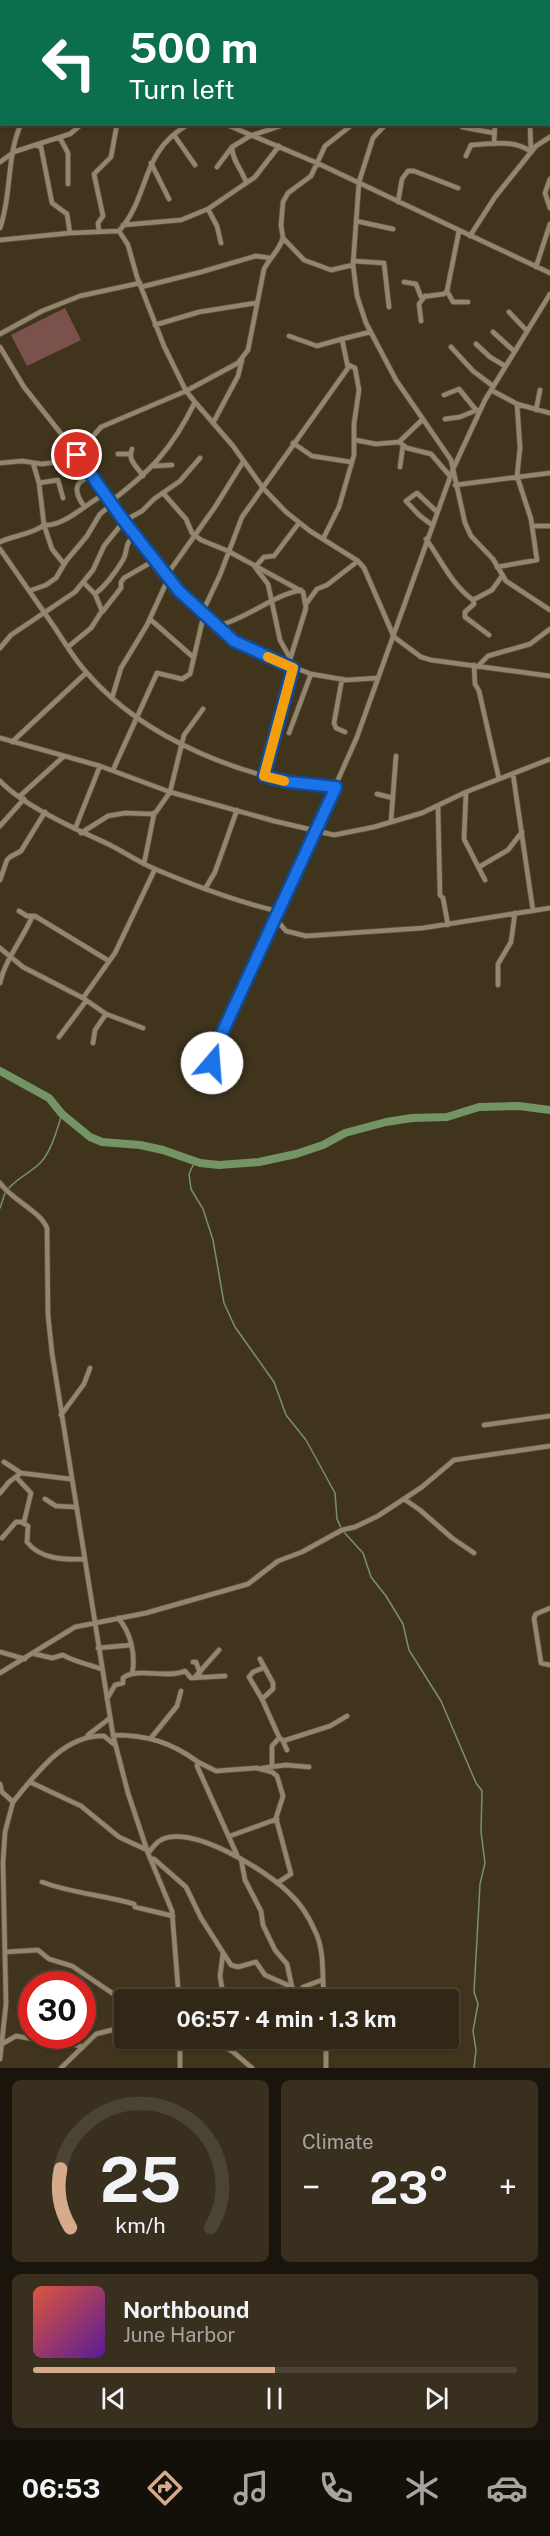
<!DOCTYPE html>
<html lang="en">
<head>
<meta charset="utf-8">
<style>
	:root { --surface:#302716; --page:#382f1f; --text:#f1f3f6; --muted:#a8a5a1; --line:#4b4435; --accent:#d6ab8b }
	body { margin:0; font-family:"Public Sans",sans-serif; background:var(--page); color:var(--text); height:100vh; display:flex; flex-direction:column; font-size:22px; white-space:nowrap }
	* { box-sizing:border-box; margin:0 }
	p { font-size:20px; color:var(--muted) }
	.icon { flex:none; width:33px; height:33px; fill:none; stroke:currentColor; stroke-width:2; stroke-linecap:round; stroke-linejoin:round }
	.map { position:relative; height:2068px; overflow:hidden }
	.drawer { display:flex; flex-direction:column; gap:12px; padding:12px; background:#1a150c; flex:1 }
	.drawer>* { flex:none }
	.top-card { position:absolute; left:0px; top:0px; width:550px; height:126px; box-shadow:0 2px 4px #0004,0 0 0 2px var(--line); background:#0b6e4f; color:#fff; overflow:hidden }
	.speed { position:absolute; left:18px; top:1971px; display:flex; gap:12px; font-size:30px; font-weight:700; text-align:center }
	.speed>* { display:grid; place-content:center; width:78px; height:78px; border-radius:50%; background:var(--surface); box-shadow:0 2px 4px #0004,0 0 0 2px var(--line); line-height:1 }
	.speed .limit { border:9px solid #d22; background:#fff; color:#111 }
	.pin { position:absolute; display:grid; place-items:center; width:51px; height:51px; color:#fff; margin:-26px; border:3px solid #fff; border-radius:50%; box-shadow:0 2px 6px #0007 }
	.me { position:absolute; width:66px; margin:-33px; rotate:18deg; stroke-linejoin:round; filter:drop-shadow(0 0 4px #0008) }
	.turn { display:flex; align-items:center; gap:21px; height:126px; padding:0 30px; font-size:27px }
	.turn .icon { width:78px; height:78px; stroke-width:2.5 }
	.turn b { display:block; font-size:42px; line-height:51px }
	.big { font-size:45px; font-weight:700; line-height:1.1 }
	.drawer .tile { flex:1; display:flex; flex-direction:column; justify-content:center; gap:9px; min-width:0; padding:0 21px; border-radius:9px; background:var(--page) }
	.drawer .dial { align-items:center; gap:0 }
	.dial svg { height:156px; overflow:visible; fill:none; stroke:var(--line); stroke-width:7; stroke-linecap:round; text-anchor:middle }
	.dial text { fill:var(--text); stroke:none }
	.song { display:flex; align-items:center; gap:18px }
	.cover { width:72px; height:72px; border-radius:9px; background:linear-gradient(135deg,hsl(10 70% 55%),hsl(270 70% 35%)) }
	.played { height:6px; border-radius:3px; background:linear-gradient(90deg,var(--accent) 50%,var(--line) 50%) }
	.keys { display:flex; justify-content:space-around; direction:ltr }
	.heat { display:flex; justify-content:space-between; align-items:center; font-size:33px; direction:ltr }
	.drawer .tiles { flex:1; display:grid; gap:12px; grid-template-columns:1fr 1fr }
	.tile:last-child { grid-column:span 2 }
	.trip { position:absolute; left:114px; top:1989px; width:345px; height:60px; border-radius:6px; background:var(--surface); box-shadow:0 2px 4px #0004,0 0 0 2px var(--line); font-weight:700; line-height:60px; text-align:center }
	.tabs { display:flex; height:96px; justify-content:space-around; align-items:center; background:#131009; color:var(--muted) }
	.tabs .icon { width:42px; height:42px }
	.tabs .selected { color:var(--accent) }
	.tabs b { font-size:27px; color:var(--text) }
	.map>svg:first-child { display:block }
	.green { fill:#7b524b }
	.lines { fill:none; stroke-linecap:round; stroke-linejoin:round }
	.stream { stroke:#759465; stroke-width:1.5 }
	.river { stroke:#759465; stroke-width:8 }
	.minor-casing { stroke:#5d523e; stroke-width:6 }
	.minor { stroke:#94866d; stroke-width:4.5 }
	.route-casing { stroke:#114b97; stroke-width:15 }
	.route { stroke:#1a73e8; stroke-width:10 }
	.slow { stroke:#f59e0b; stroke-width:10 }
</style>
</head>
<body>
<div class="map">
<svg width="550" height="2068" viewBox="0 0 550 2068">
	<rect width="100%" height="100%" fill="#40341d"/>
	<!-- green -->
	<path class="green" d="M 65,308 L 81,340 L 27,366 L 11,335 Z"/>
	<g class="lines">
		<!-- stream -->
		<path class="stream" d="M 195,1161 L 189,1174 L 191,1189 L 203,1209 L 213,1240 L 224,1303 L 235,1327 L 274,1382 L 286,1415 L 306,1440 L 335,1493 L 337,1519 L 342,1530 L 363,1553 L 371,1577 L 386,1596 L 403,1624 L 409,1650 L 441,1701 L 476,1783 L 482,1791 L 481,1832 L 485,1863 L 480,1884 L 477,1939 L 474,1992 L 478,2004 L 473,2031 L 476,2050 L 474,2068
			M 8,1189 C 19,1176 31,1173 41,1162 C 52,1150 57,1129 62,1114
			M 0,1208 L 5,1193"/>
		<!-- river -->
		<path class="river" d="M 0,1071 L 49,1098 L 62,1114 L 90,1137 L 102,1142 L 140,1145 L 163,1150 L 200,1163 L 219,1165 L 259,1162 L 296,1154 L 323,1145 L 345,1133 L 386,1122 L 412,1118 L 447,1117 L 479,1107 L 519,1106 L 550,1110"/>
		<!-- minor casing -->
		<g class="minor-casing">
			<path id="minor" d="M 243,0 L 243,2
				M 344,0 L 344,2
				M 399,0 L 399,2
				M 547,0 L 548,2
				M 21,2 L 25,0
				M 45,2 L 46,0
				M 100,2 L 102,0
				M 168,2 L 168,0
				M 371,2 L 373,0
				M 412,2 L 412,0
				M 422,2 L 425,0
				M 494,2 L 496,0
				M 0,35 L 2,35
				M 549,68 L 550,67
				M 0,70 L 2,69
				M 549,90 L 550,90
				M 225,124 L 317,163 L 550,273
				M 386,124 L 373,138 L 359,182 L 353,265 L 357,296 L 366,323 L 396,380 L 451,460 L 465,523 L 471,536 L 493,559 L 506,581 L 550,610
				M 530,124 L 531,152
				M 462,127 L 494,133
				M 174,135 L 195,165
				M 60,138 L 68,153 L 68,184
				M 494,144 L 495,124
				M 35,145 L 70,134 L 82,124
				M 466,156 L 471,145 C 491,144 515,139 531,152
				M 0,162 L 14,152 L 35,145 L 41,147 L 52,203 L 67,214 L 70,233
				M 151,163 L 169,199
				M 217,167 L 232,147
				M 550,179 L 545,193 L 550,208
				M 246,182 C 242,170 232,160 232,147 L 250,136 L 286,124
				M 398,202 L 402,179 L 408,171 L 414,171 L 458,188
				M 208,209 L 217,226 L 221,243
				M 356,221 L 393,229
				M 123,225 L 181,220 L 208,209 L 255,177 L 279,146
				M 0,228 C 12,195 6,157 21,124
				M 119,231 L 128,245 L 137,277 L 164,346 L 186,391 L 195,402 L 233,446 L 263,488 L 286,512 L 310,531 L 358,561 L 364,568 L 394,637 L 421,657 L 431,660 L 550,676
				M 459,231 L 447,291 L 453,302 L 468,302
				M 99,232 L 98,223 L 103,216 L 94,174 L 111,157 L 117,124
				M 470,236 L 495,197 L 536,146 L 550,137
				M 0,240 L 70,233 L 119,231 C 151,195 139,152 189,124
				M 353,261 L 384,263 L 389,307
				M 353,265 L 331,270 L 304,260 L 283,238 L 281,225 L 283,202 L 288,193 L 311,176 L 325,146 L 353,124
				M 536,267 L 550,224
				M 404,282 L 416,284 L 421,297 L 444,294 L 447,291
				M 141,287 L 201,272 L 256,256 L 270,258
				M 509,312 L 527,331
				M 421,321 L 419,304 L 425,296
				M 155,325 L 199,312 L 256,303
				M 493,332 L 514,351
				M 0,334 L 42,311 L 80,296 L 140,283
				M 289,336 L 317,346 L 342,339
				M 476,344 L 490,357 L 505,366
				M 0,347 L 24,387 L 86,465 L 110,502 L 168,579 L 224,634 L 255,652 L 311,674 L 346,680 L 378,678
				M 451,347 L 473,371 L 493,386
				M 491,390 L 517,404 L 550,413
				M 444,395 L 459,389 L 476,410
				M 536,410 L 540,390
				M 445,419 L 460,417 L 477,410
				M 213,423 L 238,376 L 242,360
				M 355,440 L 376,444 L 399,442 L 422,420
				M 399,442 L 407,448 L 431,454 L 450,476
				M 293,443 L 312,456 L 351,462
				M 132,449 C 127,461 138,467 143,476
				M 118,454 L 130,454
				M 0,463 L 22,461 L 42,464 L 66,461 L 77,455 L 101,427 L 186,391 L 238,363 L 248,350 L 264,269 C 270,257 279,251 283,238
				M 154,466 L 172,465
				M 400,467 L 403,445
				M 39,483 L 58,480 L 63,498
				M 455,485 L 550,473
				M 163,493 L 186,519 L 192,533 L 201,540 L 228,551 L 303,592 L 306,608 L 288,666
				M 110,502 C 151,471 172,449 195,402
				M 84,506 C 73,491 74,479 94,477
				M 432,525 L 419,515 L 406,501 L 417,493 L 437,512
				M 532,526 L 550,526
				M 323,539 L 339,507 L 354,455 L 354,424 L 359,390 L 355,368 L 349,365
				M 426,539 C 442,561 451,584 473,600 L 492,590 L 502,576
				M 0,542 C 14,535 31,535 44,525 L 39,483 L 33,463
				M 0,549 C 18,575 37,602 55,628 C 65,643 74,659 87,673 C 145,740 249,782 336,787
				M 64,564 L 52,549 L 44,525 C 64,527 85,504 105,494
				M 497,567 L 537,560 L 531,519 L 517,476 L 520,448 L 517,404
				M 166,576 L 215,507 L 243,462
				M 29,591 L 46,585 L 56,578 L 66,561 L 87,536 L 100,514 L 112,504
				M 95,594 C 107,585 115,573 123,560 C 129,549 123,546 135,534
				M 473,600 L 474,604 L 465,612 L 465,617 L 489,635
				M 306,604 L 317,589 L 327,585 L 358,561
				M 103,611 L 121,588 L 121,582 L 124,578 L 155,560
				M 202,613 L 220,575 L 242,517 L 348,368 L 342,339 L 370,332
				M 150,619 L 193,657
				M 217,626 C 247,619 271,596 301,590
				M 68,647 L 91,628 L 102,611 L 95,594 L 84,583
				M 0,648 L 11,635 L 75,592 L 93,570 L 104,546 L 124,521 L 142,511 L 154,499 L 180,481 L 200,458
				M 290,658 L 280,640 L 268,584 L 255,567 L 264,557 L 274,556 L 299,523
				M 474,665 L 475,684 L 479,691 L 499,779
				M 479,665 L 488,656 L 530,644 L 550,629
				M 342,679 L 334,723 L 336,728 L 345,732
				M 112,698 L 121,668 L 147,625 L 168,579
				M 289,733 L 311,674
				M 0,738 L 100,766 L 170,792 L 274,821 L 334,835 L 374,827 L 422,813 L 466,792 L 550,759
				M 12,742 L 86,673
				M 113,770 L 157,673 L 182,679 L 190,674 L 204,614
				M 513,774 L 533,911
				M 264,776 L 293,668
				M 0,781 C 24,806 75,829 106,843 C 123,851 138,862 155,869 C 195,886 234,901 277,911
				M 466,792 L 464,839 L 485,880
				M 377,794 L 393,798
				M 20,796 L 63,757
				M 438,807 L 440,895 L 443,898 L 448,925
				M 391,821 L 396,756
				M 0,826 L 24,799
				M 75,829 L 100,766
				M 81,833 L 108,816 L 125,813 L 151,814 L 156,812 L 170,792 L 184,735 L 203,709
				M 144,864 L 154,814
				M 479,867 L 508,850 L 522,832
				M 0,880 L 7,860 L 10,857 L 21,851 L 45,812
				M 205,889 L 215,872 L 237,810
				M 19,911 L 27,916 L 35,916 L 109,961
				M 274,917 L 286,931 L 306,936 L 423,928 L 550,908
				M 0,948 L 23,967 L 83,998 L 106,1014 L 143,1028
				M 0,983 C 5,960 22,940 32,917
				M 498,985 L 498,964 L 511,942 L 515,913
				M 83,998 L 115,953 L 155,869
				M 59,1037 L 86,1001
				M 93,1043 L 95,1030 L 106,1014
				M 212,1063 L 222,1033 L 277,911 L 298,870 L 357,737 L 453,469 L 485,400 L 550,294
				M 0,1183 C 12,1200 40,1211 47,1228 L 48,1315 L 52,1353 L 113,1735 L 128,1793 L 148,1853 L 172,1911 L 179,2000
				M 61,1415 L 84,1384 L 90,1368
				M 484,1425 L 550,1416
				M 4,1462 L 21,1473
				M 16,1477 L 31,1493 L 24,1522
				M 0,1493 L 9,1482 L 21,1473 L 70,1479
				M 45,1499 L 56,1506 L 75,1507
				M 404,1499 L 420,1510 L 452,1538 L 474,1553
				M 2,1538 L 16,1522 L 21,1522 L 28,1526 L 27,1542 C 40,1559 64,1560 84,1559
				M 550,1608 L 536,1614 L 534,1618 L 541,1663 L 550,1665
				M 118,1618 C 131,1632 136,1656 132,1674
				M 98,1648 L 131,1645
				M 0,1652 L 25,1659
				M 35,1654 L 52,1658 L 63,1655 C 75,1662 88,1664 101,1669
				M 260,1659 L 273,1683 L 273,1689 L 262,1699 L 279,1737 L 283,1741 L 330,1726 L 347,1716
				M 193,1662 L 196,1662 L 200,1673
				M 0,1673 L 75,1627 L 146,1613 L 248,1584 L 278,1561 L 302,1552 L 342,1530 L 355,1527 L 378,1516 L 422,1487 L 454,1460 L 550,1446
				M 195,1677 L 219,1650
				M 107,1699 L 115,1685 L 123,1683 L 123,1678 C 136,1667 168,1679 185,1671 L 191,1678 L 225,1676
				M 262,1699 L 249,1677 L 253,1672 L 263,1668
				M 88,1735 L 110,1718
				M 113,1735 C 147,1735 171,1742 198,1762 L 197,1766 L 237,1855
				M 151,1738 L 177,1706 L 181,1691
				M 283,1741 L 287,1750
				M 198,1762 L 216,1771 L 257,1768 L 272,1772 L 277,1776 L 283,1796 L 276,1818 L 291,1874 L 277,1883
				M 272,1767 L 272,1746 L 279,1738
				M 263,1768 L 286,1765 L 309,1767
				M 30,1782 L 81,1806 L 119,1837 L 147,1850
				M 0,1784 L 2,1792 L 13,1802
				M 230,1836 L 277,1819
				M 148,1853 C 152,1849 156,1842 161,1840 C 192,1824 267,1871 289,1893 C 300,1903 309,1917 315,1931 C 325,1950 322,1978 324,2000
				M 151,1859 L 154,1859 L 186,1887 L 201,1918 L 231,1965 L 238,1967 L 256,1962 L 265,1975 L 292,1987
				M 241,1859 L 245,1880 L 261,1911 L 263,1925 L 275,1950 L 287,1964 L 292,1987 L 298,1993
				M 42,1882 C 71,1893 103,1895 134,1904 L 135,1907 L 173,1916
				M 5,1952 L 38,1950 L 49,1959 L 72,1966 L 124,2001
				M 223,1953 L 220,1976 L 224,2000
				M 296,2000 L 303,1987 L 322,1980
				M 207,2038 L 232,2051 L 252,2068
				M 2,2044 L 16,2036 L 33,2039 L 46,2036 L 83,2047
				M 181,2049 L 191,2038
				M 0,2059 L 6,2004 L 3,1863 L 5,1832 L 13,1802 C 36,1774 64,1734 104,1736 L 115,1745
				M 61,2068 L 96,2034 L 124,2027
				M 180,2068 L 180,2038
				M 326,2068 L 326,2038"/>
		</g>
		<!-- minor -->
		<use href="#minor" class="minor"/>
	</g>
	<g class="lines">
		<!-- route casing -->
		<g class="route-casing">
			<path id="route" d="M 77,455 L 124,521 L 179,591 L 234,641 L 293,668 L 264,776 L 289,782 L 336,787 L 222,1033 L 212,1063"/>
		</g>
		<!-- route -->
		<use href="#route" class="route"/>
		<!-- slow -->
		<path class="slow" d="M 268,657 L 293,668 L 264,776 L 284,781"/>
	</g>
</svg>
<div class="speed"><div class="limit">30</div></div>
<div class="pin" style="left:77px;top:455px;background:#d93025"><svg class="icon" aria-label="arrive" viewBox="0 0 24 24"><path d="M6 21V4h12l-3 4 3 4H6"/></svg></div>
<svg class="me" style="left:212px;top:1063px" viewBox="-20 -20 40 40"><circle r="19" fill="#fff"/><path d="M0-13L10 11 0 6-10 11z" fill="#1a73e8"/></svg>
<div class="trip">06:57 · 4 min · 1.3 km</div>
<div class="top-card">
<div class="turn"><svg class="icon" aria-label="left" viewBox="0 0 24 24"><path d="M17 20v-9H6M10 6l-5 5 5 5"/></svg><div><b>500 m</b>Turn left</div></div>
</div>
</div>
<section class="drawer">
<div class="tiles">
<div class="tile dial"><svg viewBox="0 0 100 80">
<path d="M14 69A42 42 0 1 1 86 69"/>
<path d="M14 69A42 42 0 0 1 9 39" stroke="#d6ab8b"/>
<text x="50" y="56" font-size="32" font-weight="700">25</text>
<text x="50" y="72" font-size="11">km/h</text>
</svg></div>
<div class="tile"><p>Climate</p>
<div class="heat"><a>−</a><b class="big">23°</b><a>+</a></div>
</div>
<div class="tile">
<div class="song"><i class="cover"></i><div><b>Northbound</b><p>June Harbor</p></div></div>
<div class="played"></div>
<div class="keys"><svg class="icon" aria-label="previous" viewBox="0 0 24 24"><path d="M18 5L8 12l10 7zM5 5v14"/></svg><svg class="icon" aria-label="pause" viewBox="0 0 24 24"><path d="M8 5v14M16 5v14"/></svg><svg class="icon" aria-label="next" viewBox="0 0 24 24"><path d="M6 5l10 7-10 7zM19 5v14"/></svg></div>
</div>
</div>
</section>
<nav class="tabs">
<b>06:53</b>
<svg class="icon selected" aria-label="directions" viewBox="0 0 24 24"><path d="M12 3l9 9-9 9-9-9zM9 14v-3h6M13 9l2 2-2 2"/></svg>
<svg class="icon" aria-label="music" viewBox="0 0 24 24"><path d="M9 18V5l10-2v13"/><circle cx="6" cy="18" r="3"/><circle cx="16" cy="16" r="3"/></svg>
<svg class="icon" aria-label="phone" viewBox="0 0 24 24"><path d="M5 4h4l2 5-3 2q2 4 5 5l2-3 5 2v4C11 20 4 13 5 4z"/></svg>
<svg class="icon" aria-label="climate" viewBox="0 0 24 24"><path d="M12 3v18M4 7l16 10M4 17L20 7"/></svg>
<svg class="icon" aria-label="car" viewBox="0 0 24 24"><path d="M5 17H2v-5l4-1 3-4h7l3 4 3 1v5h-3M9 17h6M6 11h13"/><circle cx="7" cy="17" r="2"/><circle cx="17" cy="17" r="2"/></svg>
</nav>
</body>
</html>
